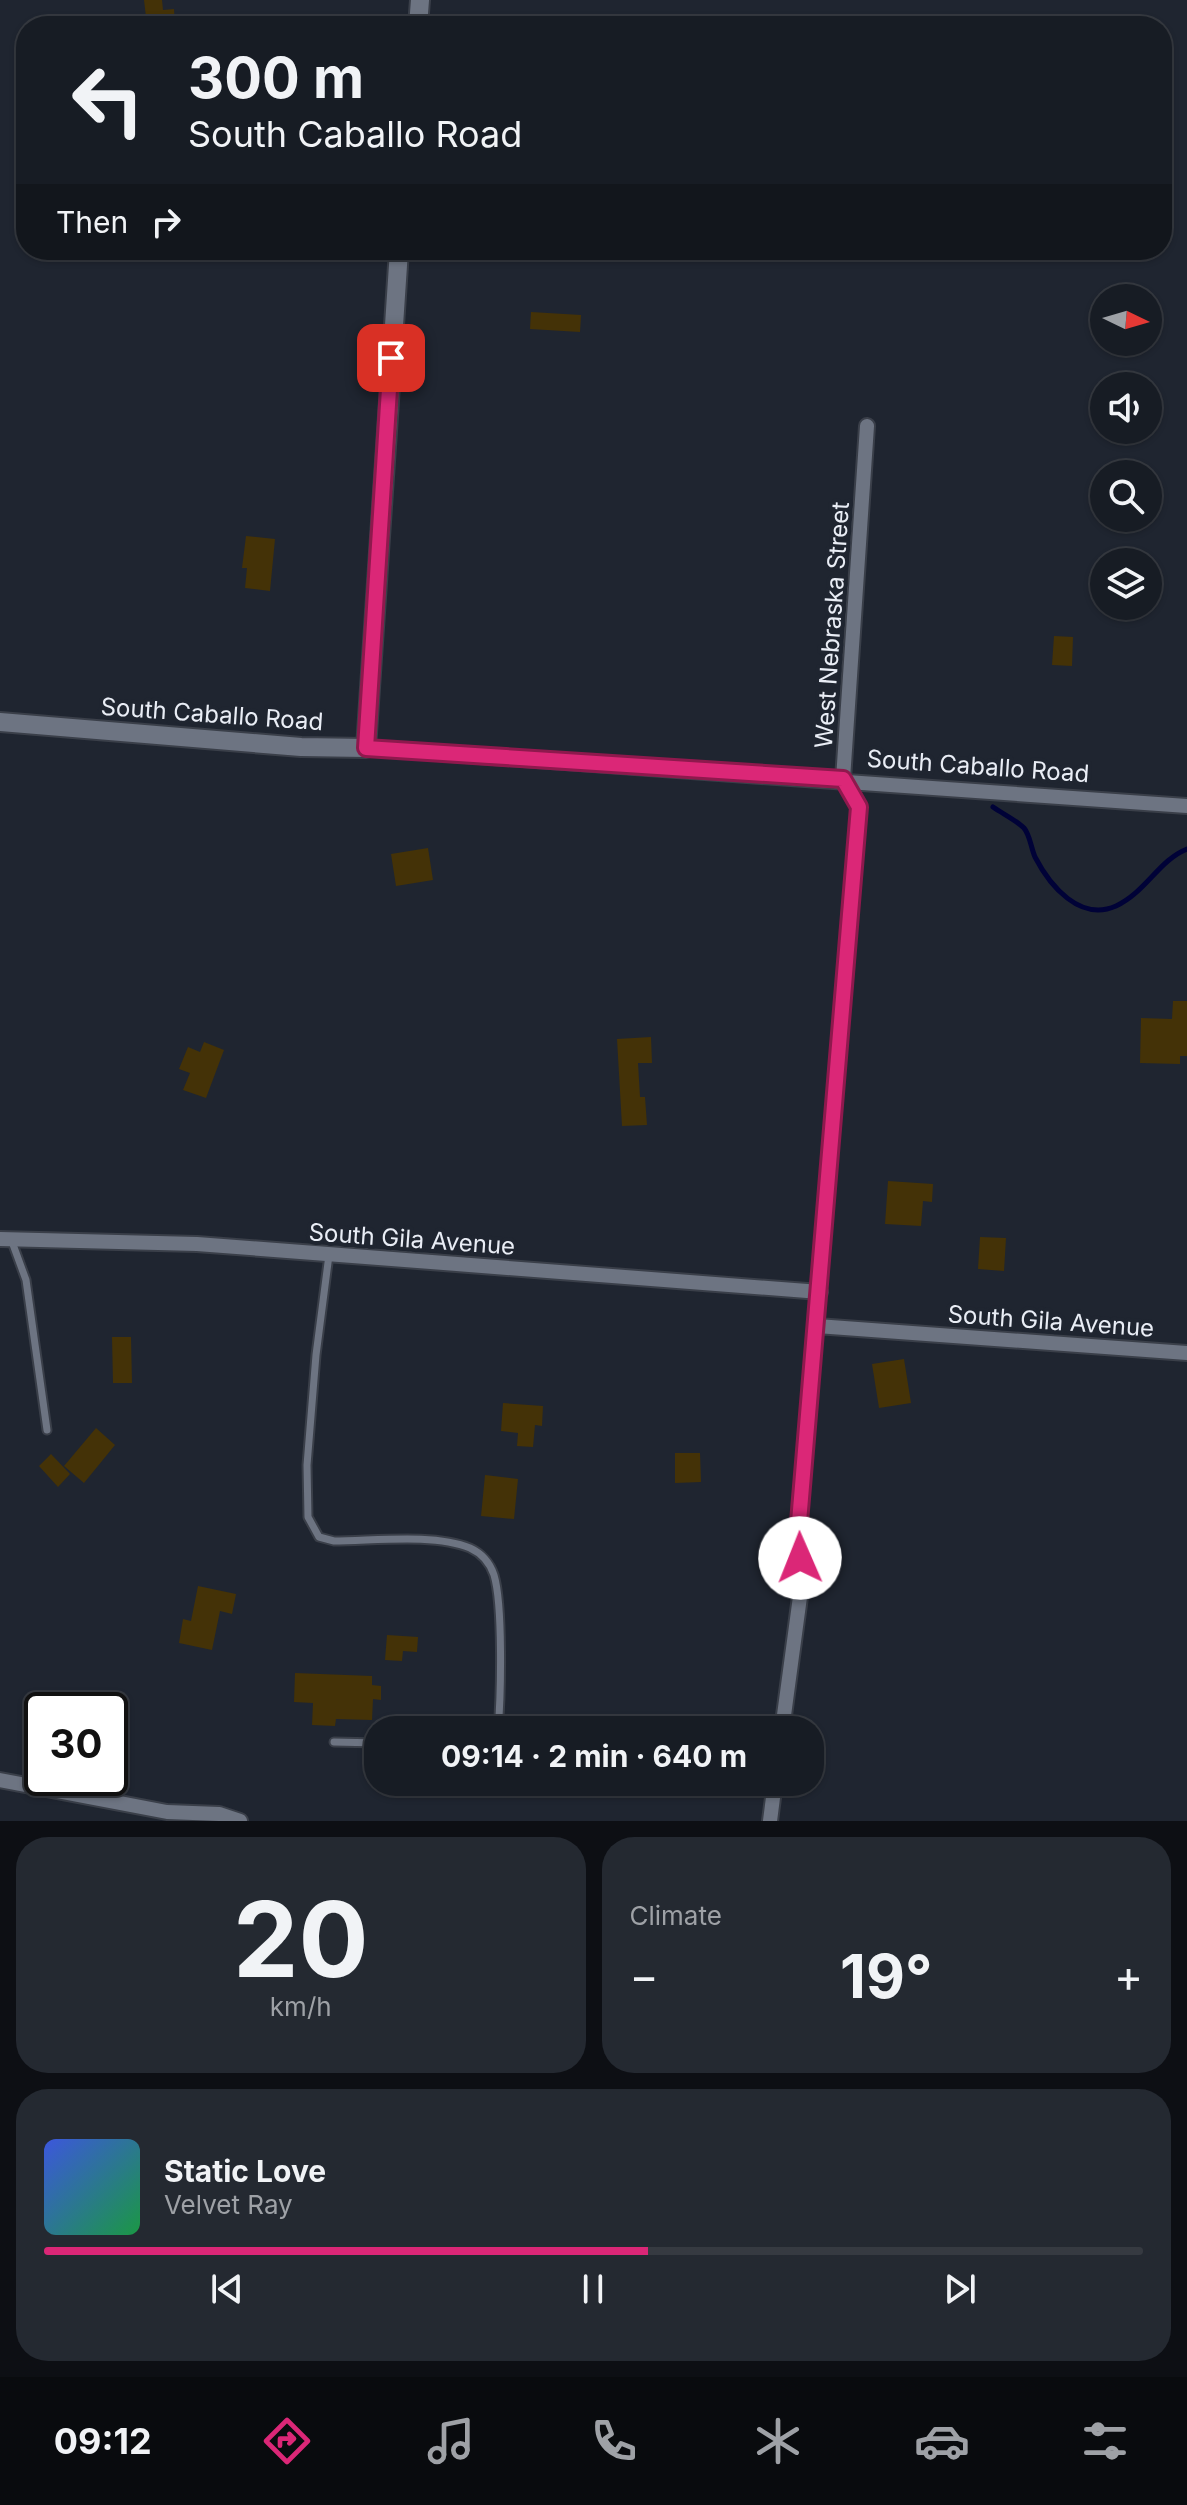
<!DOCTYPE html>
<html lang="en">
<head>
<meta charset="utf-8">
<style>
	:root { --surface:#171c24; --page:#242931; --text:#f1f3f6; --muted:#9ea1a6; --line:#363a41; --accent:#db2777 }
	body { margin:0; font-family:Inter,sans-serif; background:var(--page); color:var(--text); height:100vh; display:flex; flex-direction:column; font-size:30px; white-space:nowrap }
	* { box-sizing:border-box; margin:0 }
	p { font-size:26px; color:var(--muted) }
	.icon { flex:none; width:44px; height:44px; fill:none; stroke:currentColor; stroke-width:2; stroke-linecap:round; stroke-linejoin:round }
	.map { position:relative; height:1821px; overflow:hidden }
	.panel { display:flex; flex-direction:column; gap:16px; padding:16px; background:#0d0f14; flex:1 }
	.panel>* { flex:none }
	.banner { position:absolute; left:16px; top:16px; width:1156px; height:244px; border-radius:32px; box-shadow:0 2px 6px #0004,0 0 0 2px var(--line); background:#171c24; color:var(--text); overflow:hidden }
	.needle { width:52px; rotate:95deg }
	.buttons { position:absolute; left:1090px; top:284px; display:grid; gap:16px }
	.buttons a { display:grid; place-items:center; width:72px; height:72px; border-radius:50%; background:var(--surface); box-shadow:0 2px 6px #0004,0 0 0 2px var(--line); font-size:40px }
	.speed { position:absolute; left:24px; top:1692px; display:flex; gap:16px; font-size:40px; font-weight:700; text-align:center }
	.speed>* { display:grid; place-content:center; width:104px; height:104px; border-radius:50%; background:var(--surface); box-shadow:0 2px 6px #0004,0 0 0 2px var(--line); line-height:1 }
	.speed .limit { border:4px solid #111; border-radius:12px; background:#fff; color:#111 }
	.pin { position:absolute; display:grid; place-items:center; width:68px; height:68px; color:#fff; margin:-34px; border-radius:16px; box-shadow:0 4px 12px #0006 }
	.me { position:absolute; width:88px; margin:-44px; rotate:359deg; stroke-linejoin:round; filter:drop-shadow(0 0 6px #0008) }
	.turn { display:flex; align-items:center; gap:28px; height:168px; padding:0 40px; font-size:36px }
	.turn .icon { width:104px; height:104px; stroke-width:2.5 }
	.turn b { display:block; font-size:56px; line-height:68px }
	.then { display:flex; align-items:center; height:76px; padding:0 40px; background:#0003; gap:16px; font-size:30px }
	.big { font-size:60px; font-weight:700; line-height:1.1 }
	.panel .widget { flex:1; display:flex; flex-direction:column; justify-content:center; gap:12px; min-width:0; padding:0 28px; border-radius:32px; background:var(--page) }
	.panel .dial { align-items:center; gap:0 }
	.dial b { font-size:104px; line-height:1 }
	.song { display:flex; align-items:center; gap:24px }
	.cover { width:96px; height:96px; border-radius:12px; background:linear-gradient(135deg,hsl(230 70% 55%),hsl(140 70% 35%)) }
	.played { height:8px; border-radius:4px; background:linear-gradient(90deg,var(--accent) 55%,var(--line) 55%) }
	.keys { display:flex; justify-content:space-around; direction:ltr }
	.heat { display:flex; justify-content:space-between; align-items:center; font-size:44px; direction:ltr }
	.panel .tiles { flex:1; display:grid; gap:16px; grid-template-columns:1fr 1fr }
	.widget:last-child { grid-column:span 2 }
	.trip { position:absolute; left:364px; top:1716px; width:460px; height:80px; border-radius:32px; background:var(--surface); box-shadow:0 2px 6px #0004,0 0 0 2px var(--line); font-weight:700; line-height:80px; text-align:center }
	.tab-bar { display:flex; height:128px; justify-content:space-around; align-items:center; background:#090b0e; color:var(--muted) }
	.tab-bar .icon { width:56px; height:56px }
	.tab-bar .current { color:var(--accent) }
	.tab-bar b { font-size:36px; color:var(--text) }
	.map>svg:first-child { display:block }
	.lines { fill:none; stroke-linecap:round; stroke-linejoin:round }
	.stream { stroke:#000237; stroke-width:5 }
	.building { fill:#443207 }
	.service-casing { stroke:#3a3f49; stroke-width:11 }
	.minor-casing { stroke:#3a3f49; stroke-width:18 }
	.tertiary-casing { stroke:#3a3f49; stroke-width:22 }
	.service { stroke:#6d7482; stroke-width:7 }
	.minor { stroke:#6d7482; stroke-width:14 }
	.tertiary { stroke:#6d7482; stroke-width:18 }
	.route-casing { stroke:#8e194d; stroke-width:20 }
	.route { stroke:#db2777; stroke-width:14 }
	.labels { text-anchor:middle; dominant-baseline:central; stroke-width:8; stroke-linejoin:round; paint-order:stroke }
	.street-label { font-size:24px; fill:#e9edf5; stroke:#1f2530 }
</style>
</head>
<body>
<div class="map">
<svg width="1187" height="1821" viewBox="0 0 1187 1821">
	<rect width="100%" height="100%" fill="#1f2530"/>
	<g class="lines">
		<!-- stream -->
		<path class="stream" d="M 993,807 C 1003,814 1016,820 1024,828 C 1030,835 1031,848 1035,857 C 1050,886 1080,922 1116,906 C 1146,892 1159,860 1187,849"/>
	</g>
	<!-- building -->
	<path class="building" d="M 144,0 L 162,0 L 163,10 L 174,9 L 175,26 L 147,26 Z
		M 531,312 L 581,315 L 580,332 L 530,329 Z
		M 246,536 L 275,539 L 270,591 L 245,588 L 247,568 L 242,568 Z
		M 1054,636 L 1073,637 L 1072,666 L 1052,665 Z
		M 428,848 L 433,880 L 396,886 L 391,854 Z
		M 1173,1001 L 1187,1001 L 1187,1056 L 1180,1056 L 1180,1064 L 1140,1063 L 1141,1018 L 1172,1019 Z
		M 651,1037 L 652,1063 L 638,1063 L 640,1097 L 645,1097 L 647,1125 L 622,1126 L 617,1039 Z
		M 204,1042 L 224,1050 L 206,1098 L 183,1090 L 190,1073 L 179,1069 L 188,1047 L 200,1052 Z
		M 888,1181 L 933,1184 L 932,1202 L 923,1201 L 921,1226 L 885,1224 Z
		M 980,1237 L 1006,1238 L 1004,1271 L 978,1269 Z
		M 112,1337 L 131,1337 L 132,1383 L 113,1383 Z
		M 904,1359 L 911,1403 L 879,1408 L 872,1364 Z
		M 503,1403 L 543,1406 L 542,1426 L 535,1425 L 533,1447 L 517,1446 L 518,1433 L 501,1431 Z
		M 96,1428 L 115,1445 L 84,1483 L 64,1466 Z
		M 675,1453 L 700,1453 L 701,1482 L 675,1483 Z
		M 51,1454 L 70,1474 L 58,1487 L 39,1466 Z
		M 485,1475 L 518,1479 L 514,1519 L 481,1516 Z
		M 198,1586 L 236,1594 L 232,1614 L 220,1611 L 212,1650 L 179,1643 L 183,1619 L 191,1621 Z
		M 387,1635 L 418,1637 L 417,1652 L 403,1651 L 402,1661 L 385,1660 Z
		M 295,1673 L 372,1676 L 372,1685 L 381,1686 L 381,1700 L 373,1699 L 372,1720 L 336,1719 L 335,1726 L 312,1725 L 313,1703 L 294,1702 Z"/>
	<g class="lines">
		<!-- service casing -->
		<g class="service-casing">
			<path id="service" d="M 11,1239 L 26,1280 L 47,1430
				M 329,1255 L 316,1355 L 307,1465 L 308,1517 L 319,1537 L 334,1541 C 373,1541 434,1533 470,1548 C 481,1553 490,1563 494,1575 C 503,1605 501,1696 498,1730
				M 334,1742 L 378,1743"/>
		</g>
		<!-- minor casing -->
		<g class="minor-casing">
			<path id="minor" d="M 366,748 L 1187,806
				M 0,1239 L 197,1244 L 820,1292
				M 817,1326 L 1187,1353
				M 782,1730 L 802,1582 L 798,1534 L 859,807 L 843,779 L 867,426
				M 0,1780 L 167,1812 L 219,1814 L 240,1821
				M 770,1821 L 775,1782"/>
		</g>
		<!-- tertiary casing -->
		<g class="tertiary-casing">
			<path id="tertiary" d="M 418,26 L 420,0
				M 0,722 L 301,747 L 366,748 L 399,250"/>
		</g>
		<!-- service -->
		<use href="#service" class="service"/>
		<!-- minor -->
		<use href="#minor" class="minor"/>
		<!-- tertiary -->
		<use href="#tertiary" class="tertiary"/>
	</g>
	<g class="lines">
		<!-- route casing -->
		<g class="route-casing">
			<path id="route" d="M 391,358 L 366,748 L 843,779 L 859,807 L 798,1534 L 800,1558"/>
		</g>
		<!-- route -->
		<use href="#route" class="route"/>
	</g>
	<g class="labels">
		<!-- street labels -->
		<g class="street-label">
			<text transform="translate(832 625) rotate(-86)">West Nebraska Street</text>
			<text transform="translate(212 714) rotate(4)">South Caballo Road</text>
			<text transform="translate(978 766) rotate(4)">South Caballo Road</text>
			<text transform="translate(412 1239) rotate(4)">South Gila Avenue</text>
			<text transform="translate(1051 1321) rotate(4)">South Gila Avenue</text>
		</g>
	</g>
</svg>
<div class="buttons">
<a><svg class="needle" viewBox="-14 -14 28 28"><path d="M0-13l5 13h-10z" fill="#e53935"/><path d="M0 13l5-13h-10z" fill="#9ea1a6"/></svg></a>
<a><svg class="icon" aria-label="sound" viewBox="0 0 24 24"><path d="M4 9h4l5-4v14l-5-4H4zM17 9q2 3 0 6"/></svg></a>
<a><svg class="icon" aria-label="search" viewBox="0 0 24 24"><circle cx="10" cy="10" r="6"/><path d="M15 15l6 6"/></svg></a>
<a><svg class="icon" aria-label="layers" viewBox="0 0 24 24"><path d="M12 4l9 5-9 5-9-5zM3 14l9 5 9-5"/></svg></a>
</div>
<div class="speed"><div class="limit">30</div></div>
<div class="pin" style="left:391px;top:358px;background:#d93025"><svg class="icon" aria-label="arrive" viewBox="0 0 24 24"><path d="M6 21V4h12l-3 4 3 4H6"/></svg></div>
<svg class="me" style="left:800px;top:1558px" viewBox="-20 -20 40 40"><circle r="19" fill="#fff"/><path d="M0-13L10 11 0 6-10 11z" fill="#db2777"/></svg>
<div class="trip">09:14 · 2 min · 640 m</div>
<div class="banner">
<div class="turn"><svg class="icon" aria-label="left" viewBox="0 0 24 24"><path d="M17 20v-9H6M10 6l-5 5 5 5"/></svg><div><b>300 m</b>South Caballo Road</div></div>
<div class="then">Then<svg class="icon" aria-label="right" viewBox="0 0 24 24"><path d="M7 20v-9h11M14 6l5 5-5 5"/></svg></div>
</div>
</div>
<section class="panel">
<div class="tiles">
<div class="widget dial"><b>20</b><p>km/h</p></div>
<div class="widget"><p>Climate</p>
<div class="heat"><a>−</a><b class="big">19°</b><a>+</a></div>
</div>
<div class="widget">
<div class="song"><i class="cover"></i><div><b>Static Love</b><p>Velvet Ray</p></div></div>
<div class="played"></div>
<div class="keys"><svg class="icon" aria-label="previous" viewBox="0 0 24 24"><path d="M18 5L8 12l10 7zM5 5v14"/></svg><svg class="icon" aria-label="pause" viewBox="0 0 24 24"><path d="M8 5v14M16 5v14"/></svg><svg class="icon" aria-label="next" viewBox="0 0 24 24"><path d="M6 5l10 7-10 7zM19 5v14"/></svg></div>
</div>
</div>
</section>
<nav class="tab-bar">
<b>09:12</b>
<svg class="icon current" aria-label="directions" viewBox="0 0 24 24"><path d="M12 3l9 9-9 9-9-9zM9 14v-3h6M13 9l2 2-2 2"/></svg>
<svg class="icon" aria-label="music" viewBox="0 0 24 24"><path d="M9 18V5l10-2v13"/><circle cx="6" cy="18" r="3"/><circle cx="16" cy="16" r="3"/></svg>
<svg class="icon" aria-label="phone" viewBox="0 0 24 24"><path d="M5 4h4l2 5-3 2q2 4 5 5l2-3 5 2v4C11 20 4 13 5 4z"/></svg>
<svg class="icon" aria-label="climate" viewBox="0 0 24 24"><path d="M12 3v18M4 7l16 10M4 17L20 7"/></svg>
<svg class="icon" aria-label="car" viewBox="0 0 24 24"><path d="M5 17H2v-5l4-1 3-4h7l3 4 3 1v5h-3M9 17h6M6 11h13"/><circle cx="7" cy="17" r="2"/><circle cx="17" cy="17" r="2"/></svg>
<svg class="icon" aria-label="filters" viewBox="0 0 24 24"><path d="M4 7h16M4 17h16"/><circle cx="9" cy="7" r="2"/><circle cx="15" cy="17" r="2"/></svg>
</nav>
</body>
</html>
